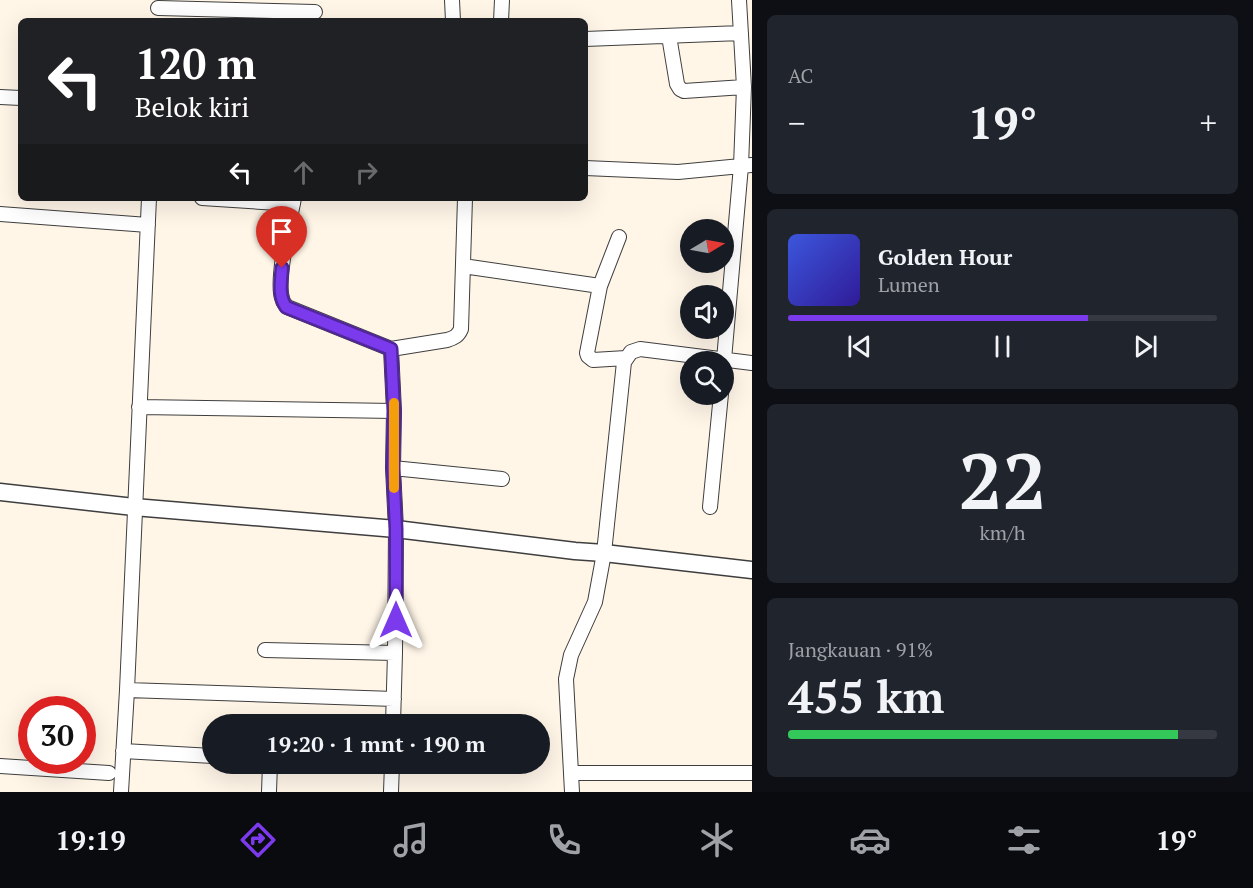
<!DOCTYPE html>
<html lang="id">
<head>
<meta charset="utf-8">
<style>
	:root { --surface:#171b24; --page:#20242c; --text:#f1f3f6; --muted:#9ea1a6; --line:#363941; --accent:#7c3aed }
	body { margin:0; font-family:"PT Serif",serif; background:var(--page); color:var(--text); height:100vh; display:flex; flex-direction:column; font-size:22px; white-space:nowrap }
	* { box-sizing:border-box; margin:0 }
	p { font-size:20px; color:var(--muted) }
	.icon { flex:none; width:33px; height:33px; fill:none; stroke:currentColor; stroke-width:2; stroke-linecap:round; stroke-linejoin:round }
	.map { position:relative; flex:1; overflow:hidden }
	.side { display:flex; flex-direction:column; gap:15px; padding:15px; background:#0d0f14; width:501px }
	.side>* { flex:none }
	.top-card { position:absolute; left:18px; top:18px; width:570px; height:183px; border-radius:9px; box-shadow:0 6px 24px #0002; background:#202124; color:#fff; overflow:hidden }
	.needle { width:39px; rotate:80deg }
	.tools { position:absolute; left:680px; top:219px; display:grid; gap:12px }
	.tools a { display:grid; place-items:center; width:54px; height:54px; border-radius:50%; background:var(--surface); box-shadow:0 6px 24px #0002; font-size:30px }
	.speed { position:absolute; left:18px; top:696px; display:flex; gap:12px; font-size:30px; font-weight:700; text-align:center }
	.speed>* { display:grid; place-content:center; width:78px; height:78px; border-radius:50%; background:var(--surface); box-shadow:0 6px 24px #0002; line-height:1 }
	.speed .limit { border:9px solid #d22; background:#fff; color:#111 }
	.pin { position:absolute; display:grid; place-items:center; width:51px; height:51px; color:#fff; margin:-62px -26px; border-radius:50% 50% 50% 0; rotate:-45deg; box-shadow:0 0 6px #0007 }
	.pin .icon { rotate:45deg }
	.me { position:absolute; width:66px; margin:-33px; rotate:0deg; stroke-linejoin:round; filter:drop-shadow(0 0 4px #0008) }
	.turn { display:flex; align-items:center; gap:21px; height:126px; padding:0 18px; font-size:27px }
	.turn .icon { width:78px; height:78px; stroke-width:2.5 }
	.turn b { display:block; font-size:42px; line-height:51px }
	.lanes { display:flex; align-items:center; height:57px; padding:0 18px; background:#0003; justify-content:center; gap:30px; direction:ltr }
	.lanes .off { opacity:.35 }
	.big { font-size:45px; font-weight:800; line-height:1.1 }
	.side .widget { flex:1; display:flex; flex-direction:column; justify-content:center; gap:9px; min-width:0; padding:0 21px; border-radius:9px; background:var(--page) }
	.side .dial { align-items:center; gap:0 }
	.dial b { font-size:78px; line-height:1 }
	.song { display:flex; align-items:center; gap:18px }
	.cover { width:72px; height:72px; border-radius:9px; background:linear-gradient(135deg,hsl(230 70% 55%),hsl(250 70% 35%)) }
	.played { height:6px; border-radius:3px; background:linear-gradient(90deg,var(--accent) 70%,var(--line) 70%) }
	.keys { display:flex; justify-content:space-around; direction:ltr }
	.heat { display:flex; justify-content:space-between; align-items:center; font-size:33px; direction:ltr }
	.charge { height:9px; border-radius:4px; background:linear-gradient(90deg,#34c759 91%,var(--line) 0) }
	.trip { position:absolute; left:202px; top:714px; width:348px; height:60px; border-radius:30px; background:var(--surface); box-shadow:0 6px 24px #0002; font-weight:800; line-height:60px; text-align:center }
	.menu { display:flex; height:96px; justify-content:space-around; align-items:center; background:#090b0e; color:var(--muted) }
	.menu .icon { width:42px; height:42px }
	.menu .current { color:var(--accent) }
	.menu b { font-size:27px; color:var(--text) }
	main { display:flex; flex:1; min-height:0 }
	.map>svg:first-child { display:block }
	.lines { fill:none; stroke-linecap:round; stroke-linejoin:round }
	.minor-casing { stroke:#3e3e3e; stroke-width:16 }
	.tertiary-casing { stroke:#3e3e3e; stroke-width:19 }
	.minor { stroke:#fff; stroke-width:14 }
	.tertiary { stroke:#fff; stroke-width:16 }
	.route-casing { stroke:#51269a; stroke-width:15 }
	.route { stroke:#7c3aed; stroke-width:10 }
	.slow { stroke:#f59e0b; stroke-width:10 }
</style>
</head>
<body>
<main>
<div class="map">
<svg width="752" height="792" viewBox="0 0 752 792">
	<rect width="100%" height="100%" fill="#fff6e8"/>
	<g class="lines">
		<!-- minor casing -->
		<g class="minor-casing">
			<path id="minor" d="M 452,0 L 453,21
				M 158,8 L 315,12
				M 501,21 L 502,0
				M 669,36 L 677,84 L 680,89 L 684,91 L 744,87
				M 585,39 L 741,33
				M 0,97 L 21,98
				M 585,168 L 678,172 L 741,166 L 744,87 L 739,0
				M 202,198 L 293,204
				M 294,198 C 290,220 276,279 282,298 C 283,303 284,303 287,307 L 391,349 L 447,340 C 454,338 458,336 461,329 L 465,198
				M 0,214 L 148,225
				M 619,237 L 600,286 L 587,353 L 588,356 L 593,360 L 626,358
				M 463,266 L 600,286
				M 391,349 L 394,411 L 393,468 L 396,529 L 395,653 L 393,724
				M 723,371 L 741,166 L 752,165
				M 139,407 L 394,411
				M 393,468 L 502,479
				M 710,507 L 721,394
				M 265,650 L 395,653
				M 127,690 L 394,699
				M 123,751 L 213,756
				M 361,764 L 392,765
				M 0,766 L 109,773
				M 571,773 L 752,773
				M 121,792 L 127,690 L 149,198
				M 269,792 L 270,764
				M 391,792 L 392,764
				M 572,792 L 566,679 L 571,655 L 595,602 L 604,553 L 624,362 L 631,352 L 640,349 L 752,363"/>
		</g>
		<!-- tertiary casing -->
		<g class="tertiary-casing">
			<path id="tertiary" d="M 0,492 L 134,507 L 396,529 L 575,551 L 604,553 L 752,570"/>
		</g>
		<!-- minor -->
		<use href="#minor" class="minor"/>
		<!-- tertiary -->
		<use href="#tertiary" class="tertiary"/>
	</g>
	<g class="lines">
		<!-- route casing -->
		<g class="route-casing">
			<path id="route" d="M 282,268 C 281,282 278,295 286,307 L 391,349 L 394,411 L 393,468 L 396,529 L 396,620"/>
		</g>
		<!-- route -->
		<use href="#route" class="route"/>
		<!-- slow -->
		<path class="slow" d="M 394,403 L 394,488"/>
	</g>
</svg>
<div class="tools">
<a><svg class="needle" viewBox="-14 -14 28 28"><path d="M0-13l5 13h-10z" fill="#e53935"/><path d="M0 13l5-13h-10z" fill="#9ea1a6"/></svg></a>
<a><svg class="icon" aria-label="sound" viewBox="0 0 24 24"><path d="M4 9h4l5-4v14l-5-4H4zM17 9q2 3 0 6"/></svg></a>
<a><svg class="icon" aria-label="search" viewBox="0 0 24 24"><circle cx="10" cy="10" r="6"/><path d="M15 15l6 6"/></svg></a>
</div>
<div class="speed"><div class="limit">30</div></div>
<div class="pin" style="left:282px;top:268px;background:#d93025"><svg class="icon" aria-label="arrive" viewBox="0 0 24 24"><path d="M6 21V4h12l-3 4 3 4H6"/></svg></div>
<svg class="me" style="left:396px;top:620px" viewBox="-20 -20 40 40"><path d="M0-17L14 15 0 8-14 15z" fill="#7c3aed" stroke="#fff" stroke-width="4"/></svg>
<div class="trip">19:20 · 1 mnt · 190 m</div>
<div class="top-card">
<div class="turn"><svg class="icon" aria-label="left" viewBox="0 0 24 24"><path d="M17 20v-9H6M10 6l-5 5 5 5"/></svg><div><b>120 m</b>Belok kiri</div></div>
<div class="lanes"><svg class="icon" aria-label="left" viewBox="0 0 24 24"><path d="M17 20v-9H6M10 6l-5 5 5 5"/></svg><svg class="icon off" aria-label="ahead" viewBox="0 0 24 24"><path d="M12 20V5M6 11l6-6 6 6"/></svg><svg class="icon off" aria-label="right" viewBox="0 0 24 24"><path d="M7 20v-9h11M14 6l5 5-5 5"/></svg></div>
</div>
</div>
<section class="side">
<div class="widget"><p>AC</p>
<div class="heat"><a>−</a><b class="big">19°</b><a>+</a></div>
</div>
<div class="widget">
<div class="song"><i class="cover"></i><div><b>Golden Hour</b><p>Lumen</p></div></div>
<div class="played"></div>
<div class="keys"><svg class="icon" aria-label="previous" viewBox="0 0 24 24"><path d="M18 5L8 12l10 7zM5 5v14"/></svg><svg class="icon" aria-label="pause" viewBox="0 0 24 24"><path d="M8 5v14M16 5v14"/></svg><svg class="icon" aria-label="next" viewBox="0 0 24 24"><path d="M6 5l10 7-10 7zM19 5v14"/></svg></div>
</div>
<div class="widget dial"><b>22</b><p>km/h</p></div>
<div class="widget"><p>Jangkauan · 91%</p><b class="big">455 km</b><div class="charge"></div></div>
</section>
</main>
<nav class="menu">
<b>19:19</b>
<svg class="icon current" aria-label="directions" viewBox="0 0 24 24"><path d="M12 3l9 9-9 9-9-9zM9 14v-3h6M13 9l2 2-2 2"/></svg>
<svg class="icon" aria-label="music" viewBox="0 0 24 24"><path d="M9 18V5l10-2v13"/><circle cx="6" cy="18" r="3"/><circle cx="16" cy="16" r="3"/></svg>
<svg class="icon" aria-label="phone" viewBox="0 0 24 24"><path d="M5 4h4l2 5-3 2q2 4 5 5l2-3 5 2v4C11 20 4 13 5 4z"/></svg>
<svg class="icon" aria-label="climate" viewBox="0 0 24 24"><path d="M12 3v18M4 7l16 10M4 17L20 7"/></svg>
<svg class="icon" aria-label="car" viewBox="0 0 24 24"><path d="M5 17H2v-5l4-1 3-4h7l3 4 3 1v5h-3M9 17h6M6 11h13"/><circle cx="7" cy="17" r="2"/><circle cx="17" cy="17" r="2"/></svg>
<svg class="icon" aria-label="filters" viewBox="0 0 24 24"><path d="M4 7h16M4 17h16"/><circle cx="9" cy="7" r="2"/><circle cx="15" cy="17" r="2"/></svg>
<b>19°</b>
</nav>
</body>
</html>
